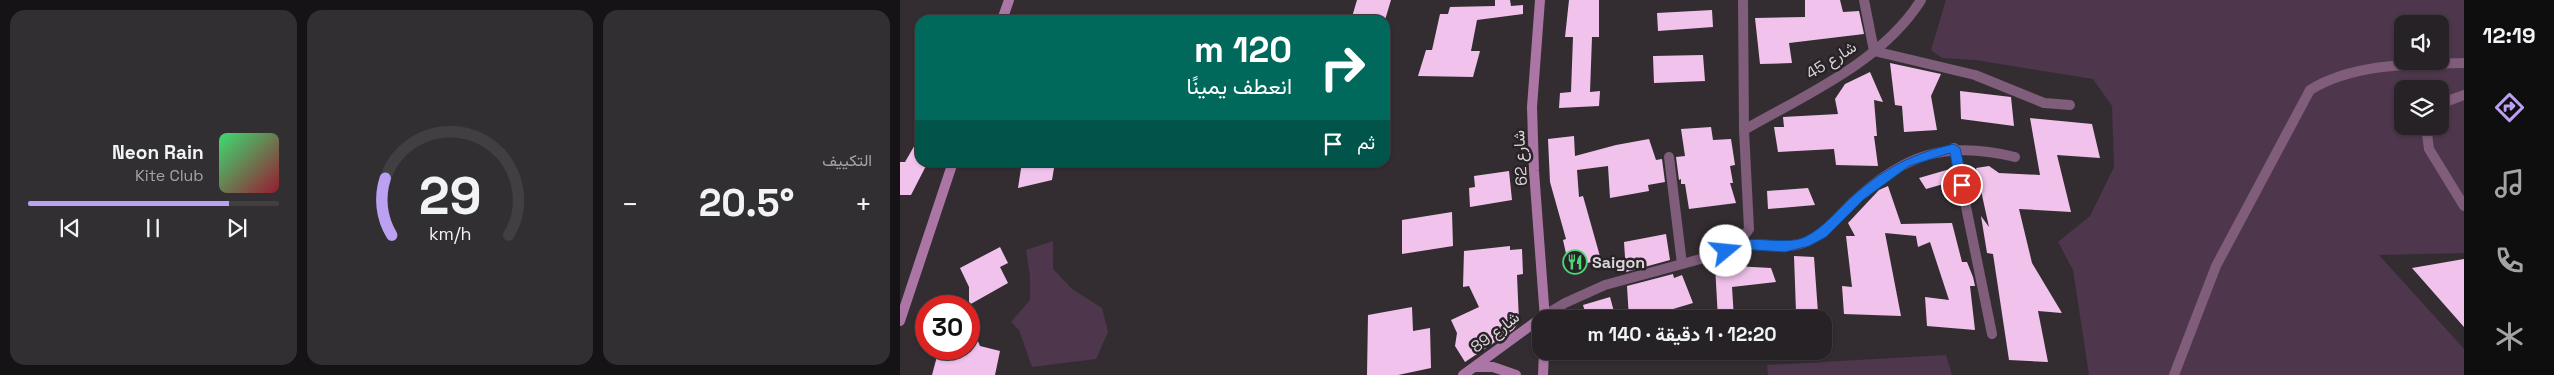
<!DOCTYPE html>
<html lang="ar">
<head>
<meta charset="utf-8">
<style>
	:root { --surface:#262226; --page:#322f32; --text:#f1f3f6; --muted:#a4a4a7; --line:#423f43; --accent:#bca0f2 }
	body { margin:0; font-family:"Space Grotesk",Vazirmatn,sans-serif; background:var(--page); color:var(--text); direction:rtl; height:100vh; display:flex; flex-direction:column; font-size:19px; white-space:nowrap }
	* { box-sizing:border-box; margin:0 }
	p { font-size:16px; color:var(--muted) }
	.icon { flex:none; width:28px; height:28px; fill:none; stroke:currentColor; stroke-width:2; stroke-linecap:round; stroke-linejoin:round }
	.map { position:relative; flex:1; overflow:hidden; direction:ltr }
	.panel { display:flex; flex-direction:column; gap:10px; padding:10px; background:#151315; width:900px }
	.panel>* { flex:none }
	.guide { position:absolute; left:15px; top:15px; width:475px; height:152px; border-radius:15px; box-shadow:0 1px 4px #0004,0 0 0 1px var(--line); direction:rtl; background:#00695c; color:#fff; overflow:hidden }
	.tools { position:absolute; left:1494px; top:15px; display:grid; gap:10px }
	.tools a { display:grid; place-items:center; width:55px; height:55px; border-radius:10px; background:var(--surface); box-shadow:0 1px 4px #0004,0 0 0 1px var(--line); font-size:25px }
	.speed { position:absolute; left:15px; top:295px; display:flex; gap:10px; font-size:25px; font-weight:700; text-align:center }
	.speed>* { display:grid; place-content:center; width:65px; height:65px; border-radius:50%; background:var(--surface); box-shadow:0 1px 4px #0004,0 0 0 1px var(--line); line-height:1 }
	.speed .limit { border:8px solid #d22; background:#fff; color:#111 }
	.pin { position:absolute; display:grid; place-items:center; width:42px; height:42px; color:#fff; margin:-21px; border:2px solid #fff; border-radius:50%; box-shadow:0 1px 5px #0007 }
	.me { position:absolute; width:55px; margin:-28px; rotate:73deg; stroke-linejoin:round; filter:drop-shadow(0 0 4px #0008) }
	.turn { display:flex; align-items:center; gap:18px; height:105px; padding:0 15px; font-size:22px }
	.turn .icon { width:65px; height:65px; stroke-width:2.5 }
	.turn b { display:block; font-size:35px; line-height:42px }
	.then { display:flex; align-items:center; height:48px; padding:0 15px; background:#0003; gap:10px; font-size:19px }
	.big { font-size:38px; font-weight:700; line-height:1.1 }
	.panel .widget { flex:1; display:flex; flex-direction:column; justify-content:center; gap:8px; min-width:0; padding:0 18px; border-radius:15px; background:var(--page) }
	.panel .dial { align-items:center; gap:0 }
	.dial svg { height:130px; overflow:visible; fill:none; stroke:var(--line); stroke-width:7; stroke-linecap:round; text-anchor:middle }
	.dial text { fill:var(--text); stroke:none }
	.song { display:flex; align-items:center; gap:15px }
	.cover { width:60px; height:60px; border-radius:8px; background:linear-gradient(135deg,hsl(140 70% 55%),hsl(350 70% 35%)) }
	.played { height:5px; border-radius:2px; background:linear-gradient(90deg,var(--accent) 80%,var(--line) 80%) }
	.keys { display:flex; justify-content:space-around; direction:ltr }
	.heat { display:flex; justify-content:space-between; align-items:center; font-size:28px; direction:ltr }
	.panel .tiles { flex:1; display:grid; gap:10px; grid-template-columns:repeat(3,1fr) }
	.trip { position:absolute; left:632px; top:310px; width:300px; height:50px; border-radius:15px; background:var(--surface); box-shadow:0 1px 4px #0004,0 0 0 1px var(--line); font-weight:700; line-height:50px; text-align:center; direction:rtl }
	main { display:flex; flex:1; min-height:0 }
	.dock { display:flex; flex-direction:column; width:90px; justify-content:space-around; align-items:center; background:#0f0e0f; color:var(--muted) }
	.dock .icon { width:35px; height:35px }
	.dock .active { color:var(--accent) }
	.dock b { font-size:22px; color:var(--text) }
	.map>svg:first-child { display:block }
	.green { fill:#4e364c; fill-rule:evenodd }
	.building { fill:#f1c3ec }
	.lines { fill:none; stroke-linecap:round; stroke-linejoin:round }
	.street { stroke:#7f5d7b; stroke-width:10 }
	.secondary { stroke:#ab76a5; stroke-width:10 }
	.route { fill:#1a73e8; stroke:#114b97 }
	.labels { text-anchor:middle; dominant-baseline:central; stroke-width:5; stroke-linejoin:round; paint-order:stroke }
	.street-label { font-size:16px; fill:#d9d5d8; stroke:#292328 }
	.poi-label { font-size:16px; font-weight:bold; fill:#d9d5d8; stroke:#292328; text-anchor:start }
</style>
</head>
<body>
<main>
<nav class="dock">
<b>12:19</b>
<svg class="icon active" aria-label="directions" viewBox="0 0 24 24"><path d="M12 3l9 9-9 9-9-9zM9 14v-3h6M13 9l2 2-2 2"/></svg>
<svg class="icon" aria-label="music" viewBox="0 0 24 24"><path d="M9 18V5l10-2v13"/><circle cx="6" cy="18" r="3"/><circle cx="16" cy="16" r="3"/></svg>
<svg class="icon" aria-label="phone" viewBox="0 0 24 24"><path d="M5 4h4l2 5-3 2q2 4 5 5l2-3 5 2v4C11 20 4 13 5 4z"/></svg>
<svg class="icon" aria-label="climate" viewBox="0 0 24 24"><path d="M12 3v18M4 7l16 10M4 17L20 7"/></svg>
</nav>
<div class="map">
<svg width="1564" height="375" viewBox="0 0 1564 375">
	<rect width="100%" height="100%" fill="#332d32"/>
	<!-- green -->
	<path class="green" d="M 1046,0 L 1564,0 L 1564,253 L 1479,255 L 1564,349 L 1564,375 L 1189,375 L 1173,270 L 1158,242 L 1190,216 L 1214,167 L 1212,106 L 1193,79 L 1075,60 L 1042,58 L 1031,50 ZM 1502,24 L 1540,24 L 1540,61 L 1502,61 ZM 1502,89 L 1540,89 L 1540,126 L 1502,126 Z
		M 153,241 L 153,269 L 172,289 L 202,308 L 208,332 L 196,359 L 132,367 L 119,330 L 111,322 L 130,300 L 130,276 L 126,250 Z
		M 1046,355 L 1052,375 L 868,375 L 867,365 Z"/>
	<!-- building -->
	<path class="building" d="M 457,0 L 491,0 L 485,20 L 461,20 L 462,17 L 452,17 Z
		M 595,0 L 610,0 L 611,6 L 623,5 L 623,14 L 577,20 L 571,51 L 580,51 L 573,77 L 518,76 L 526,50 L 532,50 L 540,14 L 548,14 L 550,7 L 595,6 Z
		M 669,0 L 699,0 L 699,37 L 692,37 L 690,92 L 700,91 L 699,106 L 659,108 L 660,93 L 671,92 L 673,37 L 665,37 Z
		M 905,0 L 940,0 L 943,12 L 959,11 L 964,34 L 889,43 L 892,63 L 860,64 L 855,18 L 905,17 Z
		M 812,10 L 813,27 L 758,31 L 757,13 Z
		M 803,55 L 805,81 L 754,83 L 753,56 Z
		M 990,63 L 1041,74 L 1031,96 L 1037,130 L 1004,132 L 1002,106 L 995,105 Z
		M 970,72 L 983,102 L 974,100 L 977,136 L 974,136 L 978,166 L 936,165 L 934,149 L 878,152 L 874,127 L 884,127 L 883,117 L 938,114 L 935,99 L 945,84 Z
		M 1060,91 L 1111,97 L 1114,126 L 1061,119 Z
		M 1130,118 L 1192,124 L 1200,158 L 1157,155 L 1171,212 L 1119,209 L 1132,263 L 1162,313 L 1138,311 L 1148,362 L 1109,360 L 1093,254 L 1087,253 L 1081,216 L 1089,227 L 1076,168 L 1089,166 L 1099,173 L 1140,175 Z
		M 811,127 L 813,140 L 831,139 L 835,165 L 830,166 L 833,183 L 830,183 L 836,203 L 789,209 L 785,184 L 781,184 L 781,179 L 779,180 L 776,157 L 785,156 L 781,129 Z
		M 20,136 L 20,162 L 28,162 L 11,195 L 0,195 L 0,162 L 5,162 Z
		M 674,136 L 675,156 L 716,145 L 749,139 L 756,160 L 762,159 L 765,182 L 748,185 L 749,191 L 710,198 L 708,166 L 677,170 L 679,197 L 683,196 L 701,260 L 669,267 L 663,240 L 666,239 L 650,182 L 648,139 Z
		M 122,162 L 155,162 L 152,180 L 118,188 Z
		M 1050,169 L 1054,181 L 1026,189 L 1019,178 Z
		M 609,171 L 612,200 L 570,207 L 569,188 L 575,187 L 574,176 Z
		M 988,186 L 1001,224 L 1052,223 L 1062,262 L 1067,262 L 1073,277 L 1075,286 L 1070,286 L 1075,330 L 1027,326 L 1025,297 L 1049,300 L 1030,242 L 1018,247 L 1016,236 L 985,233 L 1001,316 L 944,314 L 942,286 L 952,287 L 946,236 L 955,236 L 948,223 L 979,190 Z
		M 908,188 L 915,205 L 868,209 L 867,191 Z
		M 552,212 L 553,246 L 502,254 L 502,220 Z
		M 766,234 L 770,260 L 726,272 L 724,242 Z
		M 610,246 L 610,250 L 622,249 L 623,274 L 617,275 L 619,322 L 613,330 L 565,362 L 555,346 L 557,333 L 551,320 L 579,307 L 569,286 L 563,287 L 564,251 Z
		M 100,247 L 108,263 L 100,267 L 108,283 L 69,305 L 69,287 L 60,268 Z
		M 894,256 L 914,257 L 918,313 L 896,312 Z
		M 1564,259 L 1564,327 L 1512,268 Z
		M 815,265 L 871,268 L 876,282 L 832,287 L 834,319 L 818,319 Z
		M 773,274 L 774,278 L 782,275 L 793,303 L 740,319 L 729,319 L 727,286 Z
		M 710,297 L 716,319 L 687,319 L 683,305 Z
		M 512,307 L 513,331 L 530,328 L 531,368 L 498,375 L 467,375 L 468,315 Z
		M 69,321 L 80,346 L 100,351 L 95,375 L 32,375 L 39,349 L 69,349 Z"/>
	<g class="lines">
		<!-- street -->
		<path class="street" d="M 964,0 L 974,51 L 1075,75 L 1144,103 L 1170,105
			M 1540,104 L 1564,95
			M 1526,126 L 1529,149 L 1564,206
			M 844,130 C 905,95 982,62 1021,0
			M 1054,148 L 1092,334
			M 769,157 L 782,264
			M 838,244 C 860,245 885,250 906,242 C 925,234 938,217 952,203 C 1004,154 1046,140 1115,157
			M 645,315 L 665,303 L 705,285 L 819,254 C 832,248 842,241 849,229 L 844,130 L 843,0
			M 1274,375 L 1316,266 L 1410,90 C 1453,63 1514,64 1564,63"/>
		<!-- secondary -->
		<path class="secondary" d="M 640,0 L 632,107 L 634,171 L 645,319
			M 102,20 L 109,0
			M 0,321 L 53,162
			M 575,367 L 593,367 L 616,375
			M 563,375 L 645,315
			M 643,375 L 644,351"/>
	</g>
	<!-- route -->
	<path class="route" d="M 1054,144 L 1060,148 L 1068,185 L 1066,188 L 1062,190 L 1056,185 L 1050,153 L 1009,166 L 963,200 L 926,237 L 909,246 L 885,252 L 840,249 L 826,256 L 819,251 C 831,228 883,248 905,237 C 925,227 938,209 954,195 C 986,167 1014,153 1054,144 Z"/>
	<!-- icons -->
	<defs>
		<g id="restaurant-ring" transform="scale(1.25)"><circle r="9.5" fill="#292328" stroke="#4cd677" stroke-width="1.5"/><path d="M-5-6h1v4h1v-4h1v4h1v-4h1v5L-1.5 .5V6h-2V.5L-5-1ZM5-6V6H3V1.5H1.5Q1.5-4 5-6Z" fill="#4cd677"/></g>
	</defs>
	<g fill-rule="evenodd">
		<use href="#restaurant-ring" x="675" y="262"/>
	</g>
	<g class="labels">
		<!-- street labels -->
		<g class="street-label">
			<text transform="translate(931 60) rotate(-32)">شارع 45</text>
			<text transform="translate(620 158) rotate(-93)">شارع 62</text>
			<text transform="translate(595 332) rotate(-37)">شارع 89</text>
		</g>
		<!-- poi labels -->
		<g class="poi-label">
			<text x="692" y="262">Saigon</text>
		</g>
	</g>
</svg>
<div class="tools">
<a><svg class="icon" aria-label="sound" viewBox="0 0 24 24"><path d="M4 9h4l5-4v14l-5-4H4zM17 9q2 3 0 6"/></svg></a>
<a><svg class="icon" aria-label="layers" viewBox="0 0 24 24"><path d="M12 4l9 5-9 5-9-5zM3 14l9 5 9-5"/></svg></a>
</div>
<div class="speed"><div class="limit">30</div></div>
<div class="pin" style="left:1062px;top:185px;background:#d93025"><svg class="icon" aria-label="arrive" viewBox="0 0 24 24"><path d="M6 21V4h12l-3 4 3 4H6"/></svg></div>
<svg class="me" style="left:826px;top:251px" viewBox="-20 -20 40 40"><circle r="19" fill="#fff"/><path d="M0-13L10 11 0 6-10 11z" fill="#1a73e8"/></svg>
<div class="trip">12:20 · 1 دقيقة · 140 m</div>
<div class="guide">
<div class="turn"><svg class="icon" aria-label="right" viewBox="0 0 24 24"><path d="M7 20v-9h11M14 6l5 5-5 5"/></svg><div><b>120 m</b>انعطف يمينًا</div></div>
<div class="then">ثم<svg class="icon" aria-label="arrive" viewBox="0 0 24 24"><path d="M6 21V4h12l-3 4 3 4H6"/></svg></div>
</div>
</div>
<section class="panel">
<div class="tiles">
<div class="widget"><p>التكييف</p>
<div class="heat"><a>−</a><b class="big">20.5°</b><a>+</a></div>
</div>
<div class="widget dial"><svg viewBox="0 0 100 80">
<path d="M14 69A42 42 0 1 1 86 69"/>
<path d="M14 69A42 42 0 0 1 10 34" stroke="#bca0f2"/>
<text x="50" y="56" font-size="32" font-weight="700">29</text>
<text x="50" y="72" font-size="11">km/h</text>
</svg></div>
<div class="widget">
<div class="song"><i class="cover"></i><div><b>Neon Rain</b><p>Kite Club</p></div></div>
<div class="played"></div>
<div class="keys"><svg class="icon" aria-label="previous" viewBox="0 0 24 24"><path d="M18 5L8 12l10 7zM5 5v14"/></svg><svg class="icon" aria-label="pause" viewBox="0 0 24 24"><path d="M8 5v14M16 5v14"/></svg><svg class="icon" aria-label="next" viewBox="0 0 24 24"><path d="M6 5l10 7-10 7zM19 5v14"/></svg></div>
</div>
</div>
</section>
</main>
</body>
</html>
